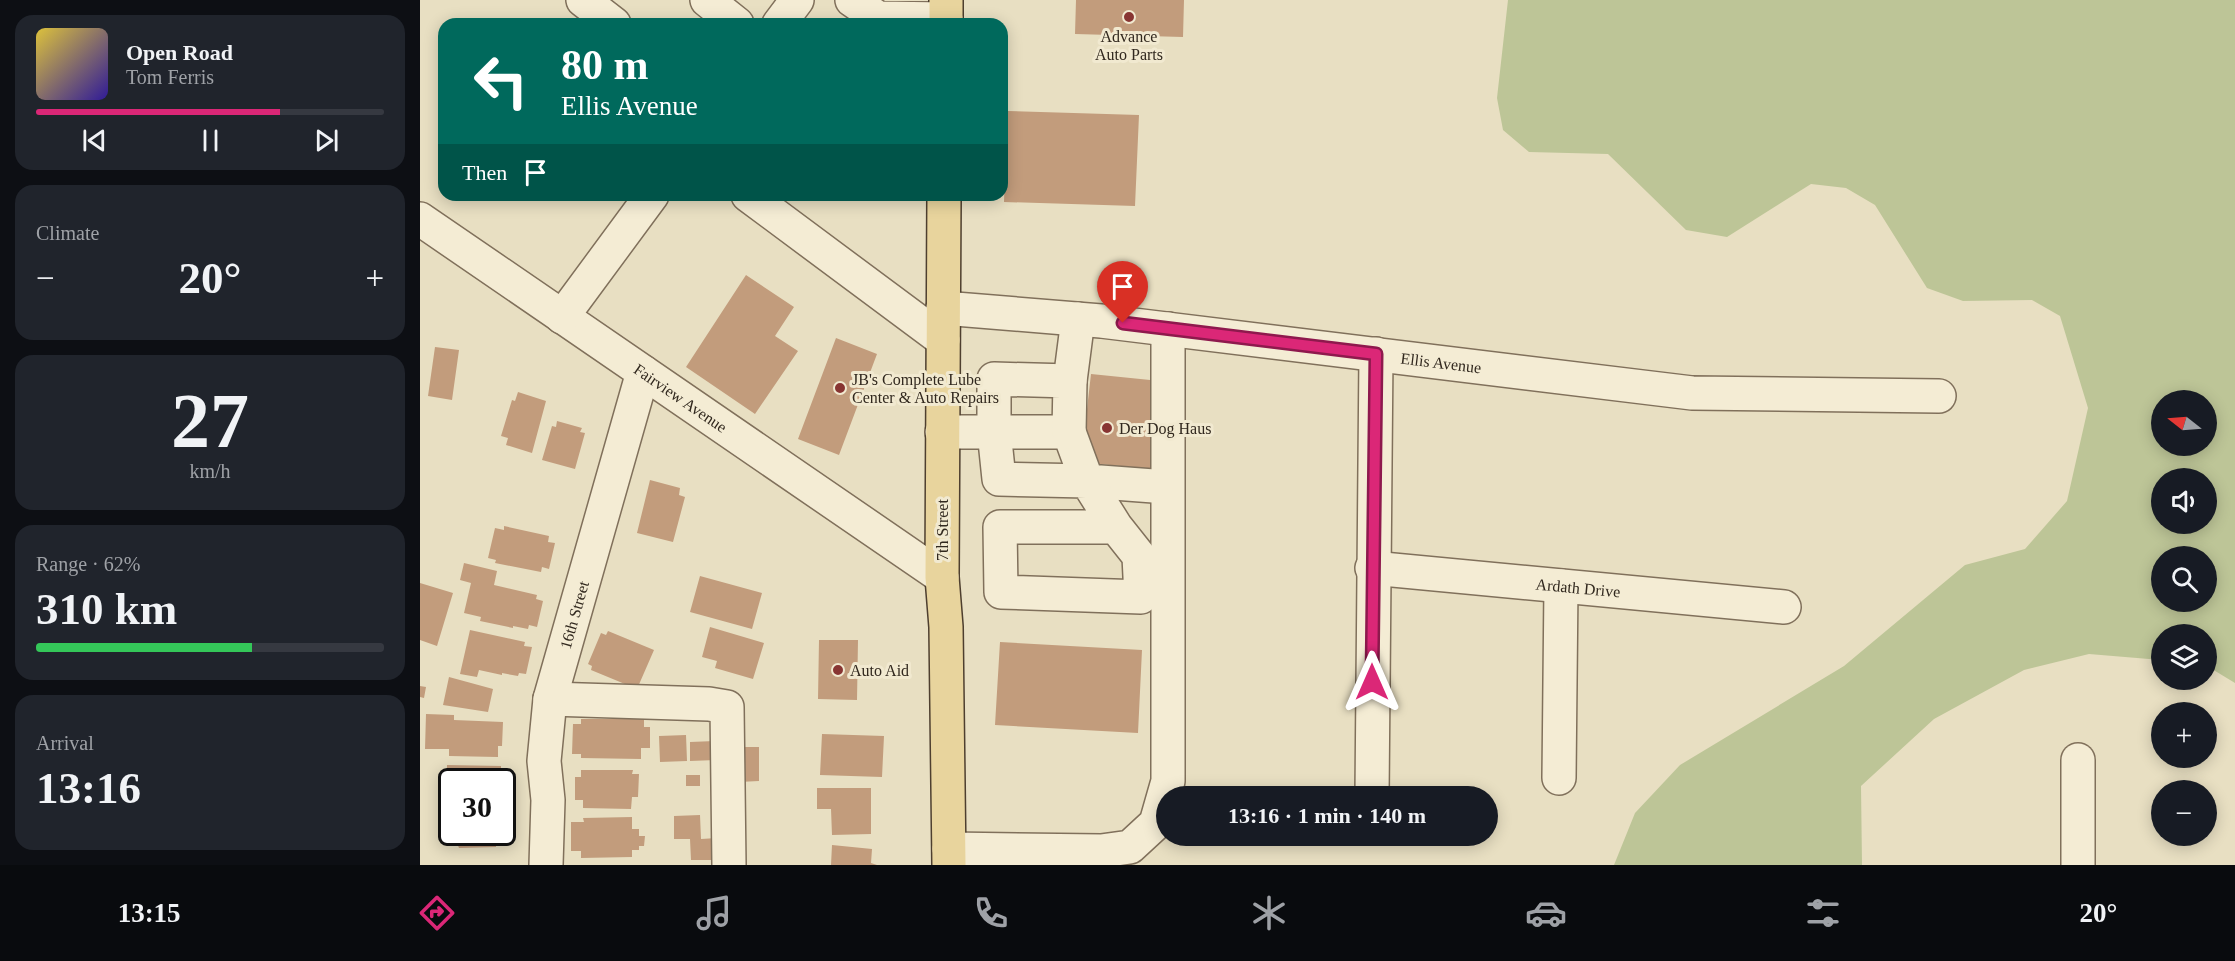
<!DOCTYPE html>
<html lang="en">
<head>
<meta charset="utf-8">
<style>
	:root { --surface:#171b24; --page:#20242c; --text:#f1f3f6; --muted:#9ea1a6; --line:#363941; --accent:#db2777 }
	body { margin:0; font-family:"Times New Roman",serif; background:var(--page); color:var(--text); height:100vh; display:flex; flex-direction:column; font-size:22px; white-space:nowrap }
	* { box-sizing:border-box; margin:0 }
	p { font-size:20px; color:var(--muted) }
	.icon { flex:none; width:33px; height:33px; fill:none; stroke:currentColor; stroke-width:2; stroke-linecap:round; stroke-linejoin:round }
	.map { position:relative; flex:1; overflow:hidden }
	.details { display:flex; flex-direction:column; gap:15px; padding:15px; background:#0d0f14; width:420px }
	.details>* { flex:none }
	.banner { position:absolute; left:18px; top:18px; width:570px; height:183px; border-radius:18px; box-shadow:0 3px 15px #0003; background:#00695c; color:#fff; overflow:hidden }
	.needle { width:39px; rotate:287deg }
	.buttons { position:absolute; left:1731px; top:390px; display:grid; gap:12px }
	.buttons a { display:grid; place-items:center; width:66px; height:66px; border-radius:50%; background:var(--surface); box-shadow:0 3px 15px #0003; font-size:30px }
	.speed { position:absolute; left:18px; top:768px; display:flex; gap:12px; font-size:30px; font-weight:700; text-align:center }
	.speed>* { display:grid; place-content:center; width:78px; height:78px; border-radius:50%; background:var(--surface); box-shadow:0 3px 15px #0003; line-height:1 }
	.speed .limit { border:3px solid #111; border-radius:9px; background:#fff; color:#111 }
	.pin { position:absolute; display:grid; place-items:center; width:51px; height:51px; color:#fff; margin:-62px -26px; border-radius:50% 50% 50% 0; rotate:-45deg; box-shadow:0 0 6px #0007 }
	.pin .icon { rotate:45deg }
	.me { position:absolute; width:66px; margin:-33px; rotate:0deg; stroke-linejoin:round; filter:drop-shadow(0 0 4px #0008) }
	.turn { display:flex; align-items:center; gap:21px; height:126px; padding:0 24px; font-size:27px }
	.turn .icon { width:78px; height:78px; stroke-width:2.5 }
	.turn b { display:block; font-size:42px; line-height:51px }
	.then { display:flex; align-items:center; height:57px; padding:0 24px; background:#0003; gap:12px; font-size:22px }
	.big { font-size:45px; font-weight:800; line-height:1.1 }
	.details .tile { flex:1; display:flex; flex-direction:column; justify-content:center; gap:9px; min-width:0; padding:0 21px; border-radius:18px; background:var(--page) }
	.details .dial { align-items:center; gap:0 }
	.dial b { font-size:78px; line-height:1 }
	.song { display:flex; align-items:center; gap:18px }
	.cover { width:72px; height:72px; border-radius:9px; background:linear-gradient(135deg,hsl(50 70% 55%),hsl(250 70% 35%)) }
	.played { height:6px; border-radius:3px; background:linear-gradient(90deg,var(--accent) 70%,var(--line) 70%) }
	.keys { display:flex; justify-content:space-around; direction:ltr }
	.heat { display:flex; justify-content:space-between; align-items:center; font-size:33px; direction:ltr }
	.charge { height:9px; border-radius:4px; background:linear-gradient(90deg,#34c759 62%,var(--line) 0) }
	.trip { position:absolute; left:736px; top:786px; width:342px; height:60px; border-radius:30px; background:var(--surface); box-shadow:0 3px 15px #0003; font-weight:800; line-height:60px; text-align:center }
	.menu { display:flex; height:96px; justify-content:space-around; align-items:center; background:#090b0e; color:var(--muted) }
	.menu .icon { width:42px; height:42px }
	.menu .on { color:var(--accent) }
	.menu b { font-size:27px; color:var(--text) }
	main { display:flex; flex:1; min-height:0 }
	.map>svg:first-child { display:block }
	.green { fill:#bdc597; fill-rule:evenodd }
	.building { fill:#c29c7c }
	.lines { fill:none; stroke-linecap:round; stroke-linejoin:round }
	.minor-casing { stroke:#80705b; stroke-width:36 }
	.major-casing { stroke:#4e3f2f; stroke-width:36 }
	.minor { stroke:#f4ecd4; stroke-width:33 }
	.major { stroke:#e8d49d; stroke-width:33 }
	.route-casing { stroke:#8e194d; stroke-width:15 }
	.route { stroke:#db2777; stroke-width:10 }
	.poi-dot { fill:#883532; stroke:#f1e9d0; stroke-width:2 }
	.labels { text-anchor:middle; dominant-baseline:central; stroke-width:6; stroke-linejoin:round; paint-order:stroke }
	.poi-label { font-size:16px; fill:#31281e; stroke:#f1e9d0; text-anchor:start }
	.street-label { font-size:16px; fill:#31281e; stroke:#f1e9d0 }
</style>
</head>
<body>
<main>
<section class="details">
<div class="tile">
<div class="song"><i class="cover"></i><div><b>Open Road</b><p>Tom Ferris</p></div></div>
<div class="played"></div>
<div class="keys"><svg class="icon" aria-label="previous" viewBox="0 0 24 24"><path d="M18 5L8 12l10 7zM5 5v14"/></svg><svg class="icon" aria-label="pause" viewBox="0 0 24 24"><path d="M8 5v14M16 5v14"/></svg><svg class="icon" aria-label="next" viewBox="0 0 24 24"><path d="M6 5l10 7-10 7zM19 5v14"/></svg></div>
</div>
<div class="tile"><p>Climate</p>
<div class="heat"><a>−</a><b class="big">20°</b><a>+</a></div>
</div>
<div class="tile dial"><b>27</b><p>km/h</p></div>
<div class="tile"><p>Range · 62%</p><b class="big">310 km</b><div class="charge"></div></div>
<div class="tile"><p>Arrival</p><b class="big">13:16</b></div>
</section>
<div class="map">
<svg width="1815" height="865" viewBox="0 0 1815 865">
	<rect width="100%" height="100%" fill="#e8dfc2"/>
	<!-- green -->
	<path class="green" d="M 1088,0 L 1815,0 L 1815,683 L 1787,666 L 1786,634 L 1742,634 L 1741,660 L 1669,654 L 1604,670 L 1514,719 L 1441,786 L 1442,865 L 1194,865 L 1215,813 L 1260,765 L 1424,666 L 1545,565 L 1605,549 L 1647,501 L 1668,408 L 1640,316 L 1612,300 L 1543,301 L 1507,288 L 1455,205 L 1426,188 L 1391,184 L 1307,237 L 1266,230 L 1188,154 L 1109,152 L 1083,130 L 1077,98 ZM 1742,400 L 1786,400 L 1786,446 L 1742,446 ZM 1742,478 L 1786,478 L 1786,524 L 1742,524 ZM 1742,556 L 1786,556 L 1786,602 L 1742,602 Z"/>
	<!-- building -->
	<path class="building" d="M 656,0 L 764,0 L 763,37 L 655,34 Z
		M 587,111 L 719,115 L 715,206 L 584,202 Z
		M 326,275 L 374,307 L 355,336 L 378,351 L 335,414 L 266,367 Z
		M 416,338 L 457,354 L 419,455 L 378,439 Z
		M 15,347 L 39,350 L 32,400 L 8,396 Z
		M 671,374 L 740,381 L 730,469 L 661,462 Z
		M 98,392 L 126,401 L 112,453 L 86,445 L 88,438 L 81,436 L 92,400 L 95,401 Z
		M 137,421 L 162,428 L 160,432 L 165,433 L 155,469 L 122,460 L 132,426 L 136,427 Z
		M 230,480 L 260,488 L 259,495 L 265,497 L 253,542 L 217,533 Z
		M 84,526 L 129,536 L 128,542 L 135,543 L 129,569 L 122,567 L 121,572 L 75,563 L 76,560 L 68,558 L 75,528 L 84,530 Z
		M 44,563 L 77,571 L 74,585 L 117,595 L 116,599 L 123,601 L 117,627 L 109,625 L 108,629 L 93,626 L 93,628 L 60,621 L 61,617 L 44,613 L 51,583 L 40,580 Z
		M 280,576 L 342,593 L 332,629 L 270,612 Z
		M 0,583 L 33,593 L 17,646 L 0,640 Z
		M 290,627 L 344,643 L 333,679 L 295,668 L 297,661 L 282,657 Z
		M 50,630 L 105,642 L 104,646 L 112,647 L 106,674 L 99,673 L 98,676 L 82,673 L 82,675 L 59,670 L 57,677 L 40,674 Z
		M 188,631 L 234,650 L 217,689 L 171,670 L 172,666 L 168,664 L 181,633 L 186,635 Z
		M 399,640 L 438,640 L 437,700 L 398,699 Z
		M 580,642 L 722,650 L 718,733 L 575,725 Z
		M 29,677 L 73,689 L 68,712 L 23,705 Z
		M 0,686 L 6,687 L 4,698 L 0,697 Z
		M 6,714 L 34,715 L 34,720 L 83,722 L 82,746 L 78,746 L 78,757 L 29,756 L 29,749 L 5,749 Z
		M 161,719 L 224,719 L 224,727 L 230,727 L 230,748 L 221,748 L 221,759 L 161,758 L 161,754 L 152,754 L 153,724 L 161,724 Z
		M 402,734 L 464,736 L 462,777 L 400,775 Z
		M 266,735 L 267,761 L 240,762 L 239,736 Z
		M 295,741 L 296,760 L 270,761 L 270,742 Z
		M 319,747 L 339,747 L 339,781 L 319,782 Z
		M 27,765 L 81,766 L 81,782 L 32,782 L 32,805 L 26,805 Z
		M 161,770 L 213,770 L 212,774 L 219,774 L 218,797 L 212,797 L 211,809 L 163,808 L 163,800 L 155,800 L 155,777 L 161,777 Z
		M 266,775 L 280,775 L 280,786 L 266,786 Z
		M 397,788 L 451,788 L 451,834 L 412,835 L 411,809 L 397,809 Z
		M 280,815 L 281,839 L 297,838 L 297,860 L 271,860 L 270,839 L 254,839 L 254,816 Z
		M 82,816 L 85,816 L 85,844 L 76,844 L 76,847 L 39,848 L 37,843 L 31,843 L 31,832 L 82,832 Z
		M 212,817 L 212,829 L 219,829 L 219,836 L 225,836 L 224,846 L 219,846 L 219,850 L 212,850 L 212,857 L 161,858 L 161,851 L 151,851 L 151,822 L 164,822 L 163,818 Z
		M 412,845 L 452,849 L 451,863 L 457,865 L 411,865 Z"/>
	<g class="lines">
		<!-- minor casing -->
		<g class="minor-casing">
			<g id="minor">
				<path d="M 163,0 L 194,24"/>
				<path d="M 287,0 L 317,24"/>
				<path d="M 432,0 L 458,18 L 526,19"/>
				<path d="M 359,24 L 377,0"/>
				<path d="M 328,195 L 523,340"/>
				<path id="s1" d="M 0,219 L 522,577"/>
				<path id="s2" d="M 523,308 L 681,321 L 1272,393 L 1519,396"/>
				<path d="M 142,317 L 232,195"/>
				<path d="M 650,381 L 658,319"/>
				<path d="M 522,432 L 649,432 L 667,481 L 747,487"/>
				<path d="M 649,432 L 650,381 L 574,379 L 574,431 L 579,479 L 667,481 L 696,527 L 580,527 L 581,592 L 721,597 L 719,556 L 696,527"/>
				<path id="s3" d="M 952,568 L 1364,607"/>
				<path d="M 130,699 L 289,704 L 307,707 L 309,865"/>
				<path d="M 1139,778 L 1141,586"/>
				<path d="M 952,796 L 956,354"/>
				<path d="M 529,849 L 681,851 L 710,847 L 736,823 L 748,781 L 748,329"/>
				<path id="s4" d="M 126,865 L 128,800 L 124,761 L 130,699 L 223,372"/>
				<path d="M 1658,865 L 1658,760"/>
			</g>
		</g>
		<!-- major casing -->
		<g class="major-casing">
			<path id="major" d="M 526,24 L 526,0
				M 524,195 L 522,577 L 526,627 L 529,865"/>
		</g>
		<!-- minor -->
		<use href="#minor" class="minor"/>
		<!-- major -->
		<use href="#major" class="major"/>
	</g>
	<g class="lines">
		<!-- route casing -->
		<g class="route-casing">
			<path id="route" d="M 703,323 L 956,354 L 952,682"/>
		</g>
		<!-- route -->
		<use href="#route" class="route"/>
	</g>
	<!-- markers -->
	<g class="poi-dot">
		<circle cx="709" cy="17" r="6"/>
		<circle cx="420" cy="388" r="6"/>
		<circle cx="687" cy="428" r="6"/>
		<circle cx="418" cy="670" r="6"/>
	</g>
	<g class="labels">
		<!-- poi labels -->
		<g class="poi-label">
			<text x="709" y="36" text-anchor="middle">Advance<tspan x="709" dy="18">Auto Parts</tspan></text>
			<text x="432" y="379">JB's Complete Lube<tspan x="432" dy="18">Center &amp; Auto Repairs</tspan></text>
			<text x="699" y="428">Der Dog Haus</text>
			<text x="430" y="670">Auto Aid</text>
		</g>
		<!-- street labels -->
		<g class="street-label">
			<text stroke="none"><textPath href="#s2" startOffset="501">Ellis Avenue</textPath></text>
			<text stroke="none"><textPath href="#s1" startOffset="316">Fairview Avenue</textPath></text>
			<text transform="translate(522 530) rotate(-90)">7th Street</text>
			<text stroke="none"><textPath href="#s3" startOffset="207">Ardath Drive</textPath></text>
			<text stroke="none"><textPath href="#s4" startOffset="254">16th Street</textPath></text>
		</g>
	</g>
</svg>
<div class="buttons">
<a><svg class="needle" viewBox="-14 -14 28 28"><path d="M0-13l5 13h-10z" fill="#e53935"/><path d="M0 13l5-13h-10z" fill="#9ea1a6"/></svg></a>
<a><svg class="icon" aria-label="sound" viewBox="0 0 24 24"><path d="M4 9h4l5-4v14l-5-4H4zM17 9q2 3 0 6"/></svg></a>
<a><svg class="icon" aria-label="search" viewBox="0 0 24 24"><circle cx="10" cy="10" r="6"/><path d="M15 15l6 6"/></svg></a>
<a><svg class="icon" aria-label="layers" viewBox="0 0 24 24"><path d="M12 4l9 5-9 5-9-5zM3 14l9 5 9-5"/></svg></a>
<a>+</a>
<a>−</a>
</div>
<div class="speed"><div class="limit">30</div></div>
<div class="pin" style="left:703px;top:323px;background:#d93025"><svg class="icon" aria-label="arrive" viewBox="0 0 24 24"><path d="M6 21V4h12l-3 4 3 4H6"/></svg></div>
<svg class="me" style="left:952px;top:682px" viewBox="-20 -20 40 40"><path d="M0-17L14 15 0 8-14 15z" fill="#db2777" stroke="#fff" stroke-width="4"/></svg>
<div class="trip">13:16 · 1 min · 140 m</div>
<div class="banner">
<div class="turn"><svg class="icon" aria-label="left" viewBox="0 0 24 24"><path d="M17 20v-9H6M10 6l-5 5 5 5"/></svg><div><b>80 m</b>Ellis Avenue</div></div>
<div class="then">Then<svg class="icon" aria-label="arrive" viewBox="0 0 24 24"><path d="M6 21V4h12l-3 4 3 4H6"/></svg></div>
</div>
</div>
</main>
<nav class="menu">
<b>13:15</b>
<svg class="icon on" aria-label="directions" viewBox="0 0 24 24"><path d="M12 3l9 9-9 9-9-9zM9 14v-3h6M13 9l2 2-2 2"/></svg>
<svg class="icon" aria-label="music" viewBox="0 0 24 24"><path d="M9 18V5l10-2v13"/><circle cx="6" cy="18" r="3"/><circle cx="16" cy="16" r="3"/></svg>
<svg class="icon" aria-label="phone" viewBox="0 0 24 24"><path d="M5 4h4l2 5-3 2q2 4 5 5l2-3 5 2v4C11 20 4 13 5 4z"/></svg>
<svg class="icon" aria-label="climate" viewBox="0 0 24 24"><path d="M12 3v18M4 7l16 10M4 17L20 7"/></svg>
<svg class="icon" aria-label="car" viewBox="0 0 24 24"><path d="M5 17H2v-5l4-1 3-4h7l3 4 3 1v5h-3M9 17h6M6 11h13"/><circle cx="7" cy="17" r="2"/><circle cx="17" cy="17" r="2"/></svg>
<svg class="icon" aria-label="filters" viewBox="0 0 24 24"><path d="M4 7h16M4 17h16"/><circle cx="9" cy="7" r="2"/><circle cx="15" cy="17" r="2"/></svg>
<b>20°</b>
</nav>
</body>
</html>
